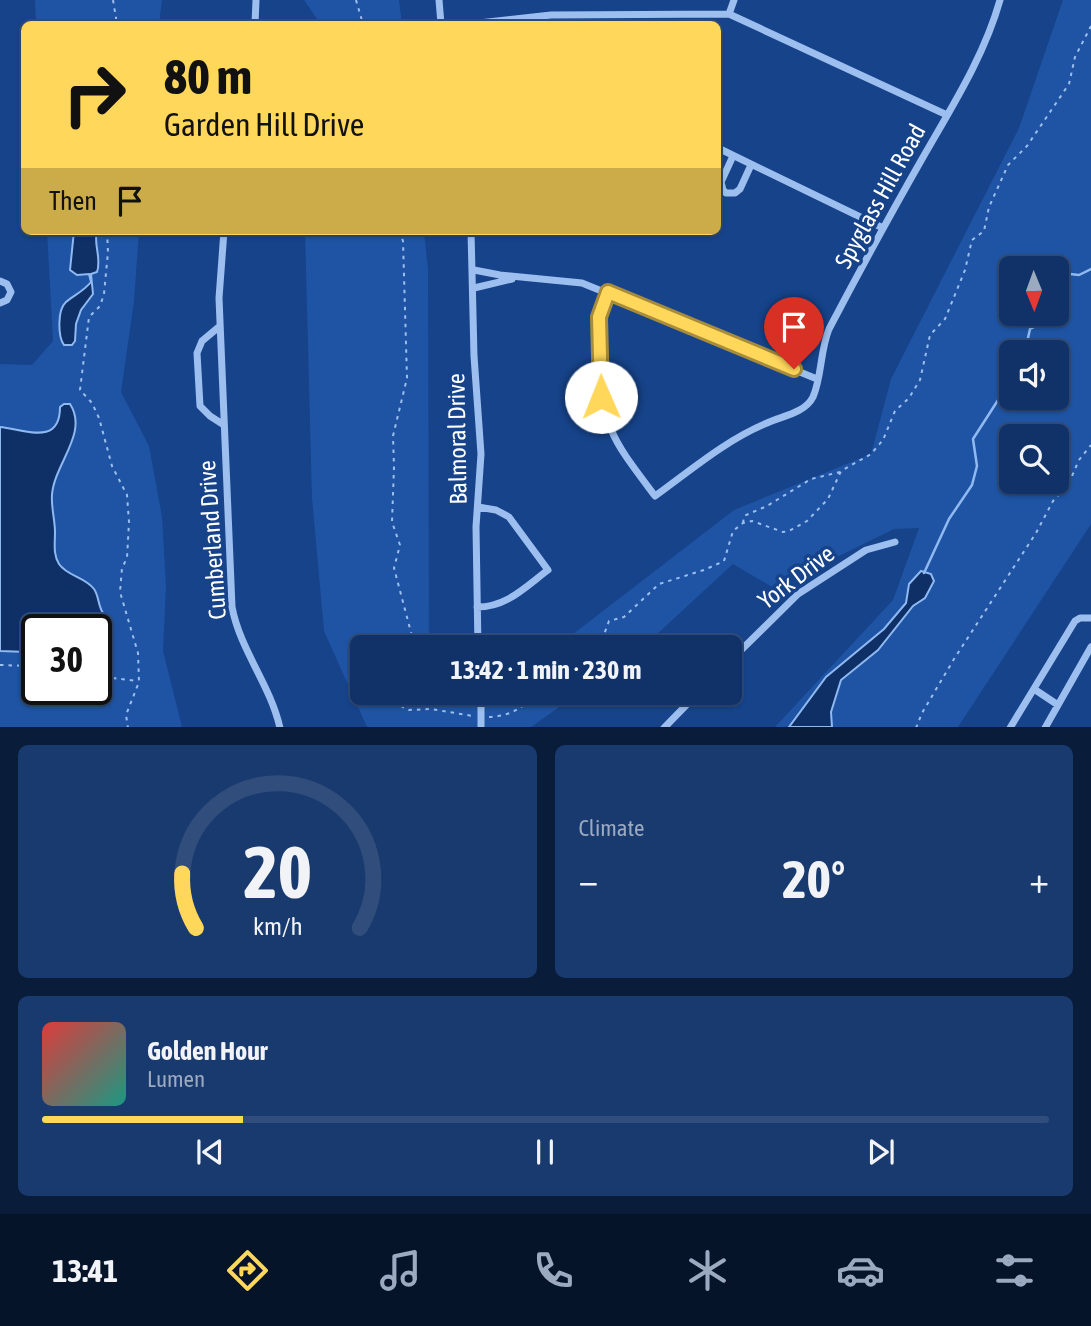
<!DOCTYPE html>
<html lang="en">
<head>
<meta charset="utf-8">
<style>
	:root { --surface:#103268; --page:#193a6e; --text:#f1f3f6; --muted:#9caac0; --line:#304d7c; --accent:#ffd75b }
	body { margin:0; font-family:"Asap Condensed",sans-serif; background:var(--page); color:var(--text); height:100vh; display:flex; flex-direction:column; font-size:26px; white-space:nowrap }
	* { box-sizing:border-box; margin:0 }
	p { font-size:23px; color:var(--muted) }
	.icon { flex:none; width:38px; height:38px; fill:none; stroke:currentColor; stroke-width:2; stroke-linecap:round; stroke-linejoin:round }
	.map { position:relative; height:727px; overflow:hidden }
	.sheet { display:flex; flex-direction:column; gap:18px; padding:18px; background:#091c39; flex:1 }
	.sheet>* { flex:none }
	.banner { position:absolute; left:21px; top:21px; width:700px; height:214px; border-radius:10px; box-shadow:0 2px 5px #0004,0 0 0 2px var(--line); background:#ffd75b; color:#111; overflow:hidden }
	.needle { width:46px; rotate:179deg }
	.tools { position:absolute; left:999px; top:256px; display:grid; gap:14px }
	.tools a { display:grid; place-items:center; width:70px; height:70px; border-radius:10px; background:var(--surface); box-shadow:0 2px 5px #0004,0 0 0 2px var(--line); font-size:35px }
	.speed { position:absolute; left:21px; top:614px; display:flex; gap:14px; font-size:35px; font-weight:700; text-align:center }
	.speed>* { display:grid; place-content:center; width:91px; height:91px; border-radius:50%; background:var(--surface); box-shadow:0 2px 5px #0004,0 0 0 2px var(--line); line-height:1 }
	.speed .limit { border:4px solid #111; border-radius:10px; background:#fff; color:#111 }
	.pin { position:absolute; display:grid; place-items:center; width:60px; height:60px; color:#fff; margin:-72px -30px; border-radius:50% 50% 50% 0; rotate:-45deg; box-shadow:0 0 7px #0007 }
	.pin .icon { rotate:45deg }
	.me { position:absolute; width:77px; margin:-38px; rotate:359deg; stroke-linejoin:round; filter:drop-shadow(0 0 5px #0008) }
	.turn { display:flex; align-items:center; gap:24px; height:147px; padding:0 28px; font-size:32px }
	.turn .icon { width:91px; height:91px; stroke-width:2.5 }
	.turn b { display:block; font-size:49px; line-height:60px }
	.then { display:flex; align-items:center; height:66px; padding:0 28px; background:#0003; gap:14px; font-size:26px }
	.big { font-size:52px; font-weight:700; line-height:1.1 }
	.sheet .card { flex:1; display:flex; flex-direction:column; justify-content:center; gap:10px; min-width:0; padding:0 24px; border-radius:10px; background:var(--page) }
	.sheet .dial { align-items:center; gap:0 }
	.dial svg { height:182px; overflow:visible; fill:none; stroke:var(--line); stroke-width:7; stroke-linecap:round; text-anchor:middle }
	.dial text { fill:var(--text); stroke:none }
	.song { display:flex; align-items:center; gap:21px }
	.cover { width:84px; height:84px; border-radius:10px; background:linear-gradient(135deg,hsl(0 70% 55%),hsl(170 70% 35%)) }
	.played { height:7px; border-radius:4px; background:linear-gradient(90deg,var(--accent) 20%,var(--line) 20%) }
	.keys { display:flex; justify-content:space-around; direction:ltr }
	.heat { display:flex; justify-content:space-between; align-items:center; font-size:38px; direction:ltr }
	.sheet .tiles { flex:1; display:grid; gap:18px; grid-template-columns:1fr 1fr }
	.card:last-child { grid-column:span 2 }
	.trip { position:absolute; left:350px; top:635px; width:392px; height:70px; border-radius:10px; background:var(--surface); box-shadow:0 2px 5px #0004,0 0 0 2px var(--line); font-weight:700; line-height:70px; text-align:center }
	.tab-bar { display:flex; height:112px; justify-content:space-around; align-items:center; background:#06142a; color:var(--muted) }
	.tab-bar .icon { width:49px; height:49px }
	.tab-bar .selected { color:var(--accent) }
	.tab-bar b { font-size:32px; color:var(--text) }
	.map>svg:first-child { display:block }
	.green { fill:#1e54a3; fill-rule:evenodd }
	.water { fill:#0e3067; stroke:#90b9f2; stroke-width:2 }
	.lines { fill:none; stroke-linecap:round; stroke-linejoin:round }
	.stream { stroke:#90b9f2; stroke-width:2.5 }
	.path { stroke:#9dbfef; stroke-width:2; stroke-dasharray:3.5 5; stroke-linecap:butt }
	.minor { stroke:#9dbfef; stroke-width:7 }
	.route-casing { stroke:#a68c3b; stroke-width:18 }
	.route { stroke:#ffd75b; stroke-width:12 }
	.labels { text-anchor:middle; dominant-baseline:central; stroke-width:7; stroke-linejoin:round; paint-order:stroke }
	.street-label { font-size:24px; fill:#fff; stroke:#16438a }
</style>
</head>
<body>
<div class="map">
<svg width="1091" height="728" viewBox="0 0 1091 728">
	<rect width="100%" height="100%" fill="#16438a"/>
	<!-- green -->
	<path class="green" d="M 35,0 L 162,0 L 159,24 L 36,24 Z
		M 304,0 L 399,0 L 402,24 L 315,24 L 317,19 Z
		M 1063,0 L 1091,0 L 1091,524 L 958,727 L 775,727 L 893,600 L 919,528 L 894,529 L 774,588 L 733,564 L 643,647 L 555,648 L 734,510 L 871,454 L 891,379 L 1019,128 ZM 1012,268 L 1057,268 L 1057,313 L 1012,313 ZM 1012,352 L 1057,352 L 1057,397 L 1012,397 ZM 1012,436 L 1057,436 L 1057,481 L 1012,481 Z
		M 47,231 L 139,231 L 134,301 L 121,392 L 149,446 L 162,517 L 166,586 L 163,651 L 182,727 L 0,728 L 0,364 L 32,365 L 53,341 ZM 37,630 L 96,630 L 96,690 L 37,690 Z
		M 305,231 L 424,231 L 428,270 L 429,647 L 362,648 L 362,693 L 429,693 L 430,699 L 463,693 L 579,693 L 531,727 L 367,727 L 324,631 L 312,498 Z"/>
	<!-- water -->
	<path class="water" d="M 74,231 L 97,231 C 93,244 102,258 97,272 L 91,274 L 93,294 L 81,310 L 76,324 L 75,341 L 72,345 L 64,345 C 58,337 57,310 66,302 C 74,295 84,291 91,282 L 89,274 L 77,275 L 70,270 Z
		M 64,404 L 70,404 C 89,433 54,464 52,495 C 51,507 55,520 55,532 C 55,543 53,555 59,564 C 67,576 85,577 94,589 C 99,596 98,606 103,613 L 101,629 L 96,634 L 96,630 L 91,630 C 74,602 55,630 37,630 L 37,651 L 35,649 L 27,652 L 0,651 L 0,427 C 24,429 60,447 60,407 Z
		M 921,571 L 931,574 L 934,581 L 925,598 L 913,606 L 878,650 L 841,680 L 831,712 L 832,727 L 789,727 L 826,677 L 884,629 L 906,603 L 909,584 Z"/>
	<g class="lines">
		<!-- stream -->
		<path class="stream" d="M 1017,352 L 1028,338 L 1030,329 C 1043,322 1067,314 1067,296 C 1066,290 1063,286 1063,279 L 1070,274 L 1079,275 L 1091,269
			M 924,573 L 949,519 L 972,485 L 977,466 L 973,439 L 1000,397 L 1007,376 L 1009,358 L 1012,356"/>
		<!-- path -->
		<path class="path" d="M 113,0 L 117,24
			M 356,0 L 363,24
			M 107,231 L 108,252 L 104,294 L 100,306 L 89,317 L 80,390 L 92,403 L 99,418 L 112,466 L 127,495 L 129,522 L 127,558 L 122,568 L 120,592 L 138,653 L 139,682 L 126,715 L 128,728
			M 399,231 L 403,241 L 407,378 L 393,436 L 394,467 L 392,522 L 400,545 L 394,568 L 413,640 L 411,648
			M 743,523 L 744,516 L 767,506 L 811,479 L 840,472
			M 599,648 L 609,621 L 624,617 L 659,584 L 704,570 L 724,561 L 733,531 L 743,523 L 752,521 L 783,532 L 789,531 L 807,521 L 828,499 L 841,471 L 871,454 L 883,440 L 895,411 L 909,398 L 920,380 L 930,335 L 945,319 L 965,270 L 972,240 L 984,231 L 989,207 L 1008,165 L 1027,146 L 1069,84 L 1075,57 L 1091,26
			M 0,665 L 31,666 L 37,668
			M 96,676 L 137,681
			M 392,693 L 395,703 L 409,710 L 431,709 L 473,716
			M 489,717 C 510,716 522,709 536,693
			M 916,728 L 922,713 L 954,659 L 1036,533 L 1053,501 L 1068,485 L 1079,460 L 1091,445"/>
		<!-- minor -->
		<path class="minor" d="M 439,0 L 441,24
			M 729,14 L 734,0
			M 255,24 L 256,0
			M 470,24 L 551,15 L 729,14 L 947,115
			M 718,148 L 883,228
			M 733,156 L 721,182 L 723,190 L 726,193 L 735,193 L 740,189 L 751,165
			M 224,231 L 219,298 L 232,607 C 240,650 270,684 280,728
			M 471,231 L 474,356 L 481,454 L 476,527 L 478,648
			M 474,270 L 500,275 L 582,283 L 817,379
			M 0,281 L 7,284 L 11,292 L 7,300 L 0,303
			M 474,288 L 512,279
			M 608,292 C 598,313 600,332 600,355 C 601,428 613,440 655,496 C 691,470 726,440 767,423 C 782,416 805,413 813,397 C 822,376 820,351 829,329 C 859,272 890,215 922,159 C 951,108 984,57 1000,0
			M 220,326 L 202,341 L 197,353 L 200,406 L 210,416 L 224,425
			M 477,607 C 507,607 525,587 548,570 L 509,517 L 496,510 L 478,507
			M 730,661 L 798,594 L 866,550 L 895,542
			M 1034,689 L 1058,705
			M 481,693 L 481,728
			M 664,728 L 698,693
			M 1010,728 L 1075,621 L 1080,618 L 1091,618
			M 1045,728 L 1091,647"/>
	</g>
	<g class="lines">
		<!-- route casing -->
		<g class="route-casing">
			<path id="route" d="M 601,397 L 599,317 L 608,292 L 794,369"/>
		</g>
		<!-- route -->
		<use href="#route" class="route"/>
	</g>
	<g class="labels">
		<!-- street labels -->
		<g class="street-label">
			<text transform="translate(880 196) rotate(-61)">Spyglass Hill Road</text>
			<text transform="translate(457 439) rotate(-91)">Balmoral Drive</text>
			<text transform="translate(212 540) rotate(-94)">Cumberland Drive</text>
			<text transform="translate(796 577) rotate(-37)">York Drive</text>
		</g>
	</g>
</svg>
<div class="tools">
<a><svg class="needle" viewBox="-14 -14 28 28"><path d="M0-13l5 13h-10z" fill="#e53935"/><path d="M0 13l5-13h-10z" fill="#9caac0"/></svg></a>
<a><svg class="icon" aria-label="sound" viewBox="0 0 24 24"><path d="M4 9h4l5-4v14l-5-4H4zM17 9q2 3 0 6"/></svg></a>
<a><svg class="icon" aria-label="search" viewBox="0 0 24 24"><circle cx="10" cy="10" r="6"/><path d="M15 15l6 6"/></svg></a>
</div>
<div class="speed"><div class="limit">30</div></div>
<div class="pin" style="left:794px;top:369px;background:#d93025"><svg class="icon" aria-label="arrive" viewBox="0 0 24 24"><path d="M6 21V4h12l-3 4 3 4H6"/></svg></div>
<svg class="me" style="left:601px;top:397px" viewBox="-20 -20 40 40"><circle r="19" fill="#fff"/><path d="M0-13L10 11 0 6-10 11z" fill="#ffd75b"/></svg>
<div class="trip">13:42 · 1 min · 230 m</div>
<div class="banner">
<div class="turn"><svg class="icon" aria-label="right" viewBox="0 0 24 24"><path d="M7 20v-9h11M14 6l5 5-5 5"/></svg><div><b>80 m</b>Garden Hill Drive</div></div>
<div class="then">Then<svg class="icon" aria-label="arrive" viewBox="0 0 24 24"><path d="M6 21V4h12l-3 4 3 4H6"/></svg></div>
</div>
</div>
<section class="sheet">
<div class="tiles">
<div class="card dial"><svg viewBox="0 0 100 80">
<path d="M14 69A42 42 0 1 1 86 69"/>
<path d="M14 69A42 42 0 0 1 8 45" stroke="#ffd75b"/>
<text x="50" y="56" font-size="32" font-weight="700">20</text>
<text x="50" y="72" font-size="11">km/h</text>
</svg></div>
<div class="card"><p>Climate</p>
<div class="heat"><a>−</a><b class="big">20°</b><a>+</a></div>
</div>
<div class="card">
<div class="song"><i class="cover"></i><div><b>Golden Hour</b><p>Lumen</p></div></div>
<div class="played"></div>
<div class="keys"><svg class="icon" aria-label="previous" viewBox="0 0 24 24"><path d="M18 5L8 12l10 7zM5 5v14"/></svg><svg class="icon" aria-label="pause" viewBox="0 0 24 24"><path d="M8 5v14M16 5v14"/></svg><svg class="icon" aria-label="next" viewBox="0 0 24 24"><path d="M6 5l10 7-10 7zM19 5v14"/></svg></div>
</div>
</div>
</section>
<nav class="tab-bar">
<b>13:41</b>
<svg class="icon selected" aria-label="directions" viewBox="0 0 24 24"><path d="M12 3l9 9-9 9-9-9zM9 14v-3h6M13 9l2 2-2 2"/></svg>
<svg class="icon" aria-label="music" viewBox="0 0 24 24"><path d="M9 18V5l10-2v13"/><circle cx="6" cy="18" r="3"/><circle cx="16" cy="16" r="3"/></svg>
<svg class="icon" aria-label="phone" viewBox="0 0 24 24"><path d="M5 4h4l2 5-3 2q2 4 5 5l2-3 5 2v4C11 20 4 13 5 4z"/></svg>
<svg class="icon" aria-label="climate" viewBox="0 0 24 24"><path d="M12 3v18M4 7l16 10M4 17L20 7"/></svg>
<svg class="icon" aria-label="car" viewBox="0 0 24 24"><path d="M5 17H2v-5l4-1 3-4h7l3 4 3 1v5h-3M9 17h6M6 11h13"/><circle cx="7" cy="17" r="2"/><circle cx="17" cy="17" r="2"/></svg>
<svg class="icon" aria-label="filters" viewBox="0 0 24 24"><path d="M4 7h16M4 17h16"/><circle cx="9" cy="7" r="2"/><circle cx="15" cy="17" r="2"/></svg>
</nav>
</body>
</html>
